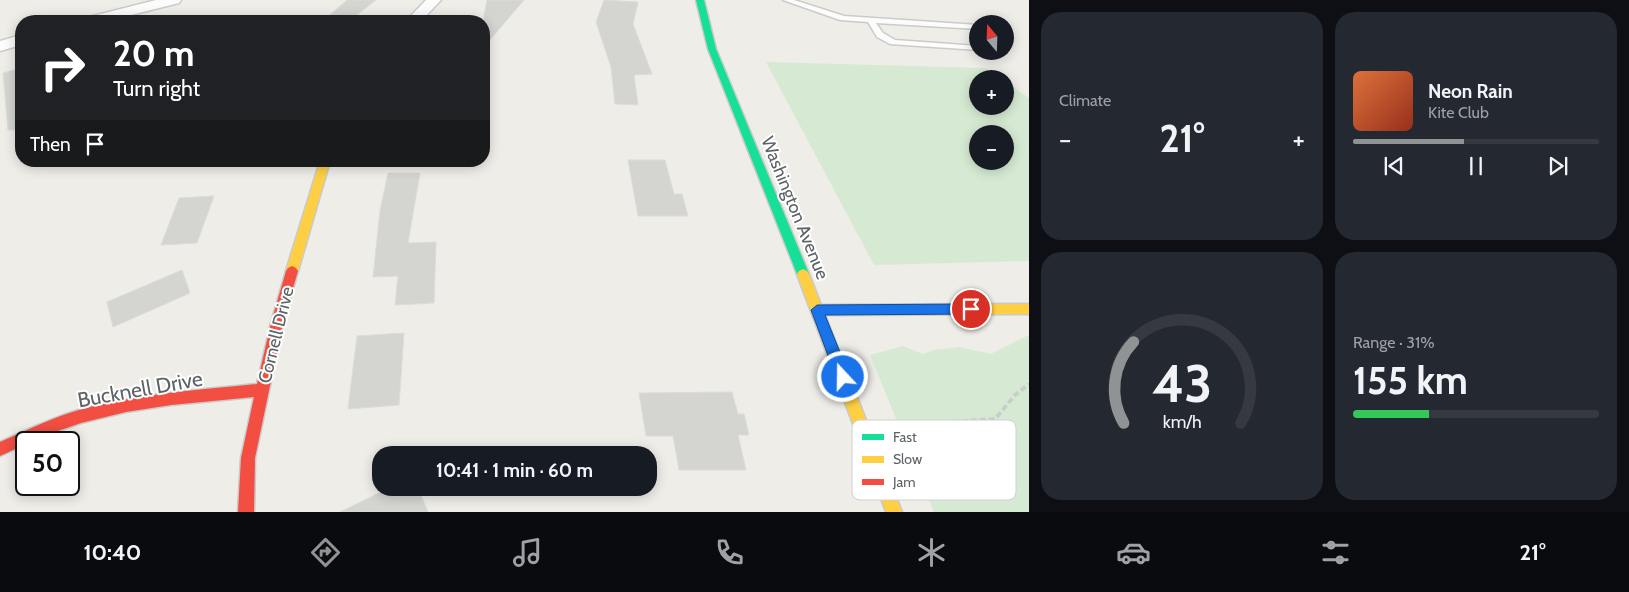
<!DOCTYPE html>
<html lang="en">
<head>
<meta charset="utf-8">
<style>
	:root { --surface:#171b24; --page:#242831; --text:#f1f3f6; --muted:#9ea1a6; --line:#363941; --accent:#909394 }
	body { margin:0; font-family:Cabin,sans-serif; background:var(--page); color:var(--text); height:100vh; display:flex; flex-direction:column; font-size:19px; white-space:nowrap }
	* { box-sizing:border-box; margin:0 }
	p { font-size:16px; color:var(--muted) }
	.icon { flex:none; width:28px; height:28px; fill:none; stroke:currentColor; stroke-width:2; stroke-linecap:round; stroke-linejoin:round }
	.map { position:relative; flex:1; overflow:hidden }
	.side { display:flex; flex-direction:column; gap:12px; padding:12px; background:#0d0f14; width:600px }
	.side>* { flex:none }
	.hud { position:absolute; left:15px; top:15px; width:475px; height:152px; border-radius:20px; box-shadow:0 2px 12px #0003; background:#202124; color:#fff; overflow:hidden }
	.needle { width:32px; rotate:341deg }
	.fabs { position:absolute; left:969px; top:15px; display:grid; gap:10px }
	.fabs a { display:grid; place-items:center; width:45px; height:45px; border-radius:50%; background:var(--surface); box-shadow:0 2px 12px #0003; font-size:25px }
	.speed { position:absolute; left:15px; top:431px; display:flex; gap:10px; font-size:25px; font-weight:700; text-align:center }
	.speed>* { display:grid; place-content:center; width:65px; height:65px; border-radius:50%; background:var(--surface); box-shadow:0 2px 12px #0003; line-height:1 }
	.speed .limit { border:2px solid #111; border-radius:8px; background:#fff; color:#111 }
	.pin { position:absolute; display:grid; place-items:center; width:42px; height:42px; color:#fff; margin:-21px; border:2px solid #fff; border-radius:50%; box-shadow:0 1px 5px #0007 }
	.me { position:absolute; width:55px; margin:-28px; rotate:339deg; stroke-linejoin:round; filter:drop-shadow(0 0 4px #0008) }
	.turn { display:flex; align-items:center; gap:18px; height:105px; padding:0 15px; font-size:22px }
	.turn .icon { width:65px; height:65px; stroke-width:2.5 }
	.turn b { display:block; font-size:35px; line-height:42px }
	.then { display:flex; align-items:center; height:48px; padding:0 15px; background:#0003; gap:10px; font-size:19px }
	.big { font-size:38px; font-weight:700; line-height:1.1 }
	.side .tile { flex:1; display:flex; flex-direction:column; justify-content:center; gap:8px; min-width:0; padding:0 18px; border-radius:20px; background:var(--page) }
	.side .dial { align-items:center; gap:0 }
	.dial svg { height:130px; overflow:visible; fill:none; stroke:var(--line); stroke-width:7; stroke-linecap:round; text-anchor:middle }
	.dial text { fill:var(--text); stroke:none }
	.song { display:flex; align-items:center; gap:15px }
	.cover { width:60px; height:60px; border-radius:8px; background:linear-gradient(135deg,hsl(20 70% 55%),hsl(10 70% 35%)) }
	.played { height:5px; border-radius:2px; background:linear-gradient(90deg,var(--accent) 45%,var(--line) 45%) }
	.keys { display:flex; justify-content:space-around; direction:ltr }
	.heat { display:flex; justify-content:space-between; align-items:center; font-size:28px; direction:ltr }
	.charge { height:8px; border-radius:4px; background:linear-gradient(90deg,#34c759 31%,var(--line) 0) }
	.side .tiles { flex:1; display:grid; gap:12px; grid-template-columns:repeat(2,1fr) }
	.trip { position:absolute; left:372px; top:446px; width:285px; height:50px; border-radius:20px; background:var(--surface); box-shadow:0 2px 12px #0003; font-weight:700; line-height:50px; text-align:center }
	.tabs { display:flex; height:80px; justify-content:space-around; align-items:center; background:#090b0e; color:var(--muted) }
	.tabs .icon { width:35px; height:35px }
	.tabs .selected { color:var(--accent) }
	.tabs b { font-size:22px; color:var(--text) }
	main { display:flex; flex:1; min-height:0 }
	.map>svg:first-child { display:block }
	.green { fill:#d6ead3; fill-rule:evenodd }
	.building { fill:#d4d4d1; stroke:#dddcd8 }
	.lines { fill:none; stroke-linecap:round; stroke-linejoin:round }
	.lane-casing { stroke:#cbcbca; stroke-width:3 }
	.street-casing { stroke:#cbcbca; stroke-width:3 }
	.fast-casing { stroke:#c9cac9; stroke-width:3 }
	.slow-casing { stroke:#c9cac9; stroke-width:3 }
	.jam-casing { stroke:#c9cac9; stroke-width:3 }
	.path { stroke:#cacecb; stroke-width:4; stroke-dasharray:6 3; stroke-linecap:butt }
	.lane { fill:#fcfcfc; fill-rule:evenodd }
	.street { fill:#fcfcfc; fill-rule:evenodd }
	.fast { fill:#16e098; fill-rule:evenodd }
	.slow { fill:#ffcf43; fill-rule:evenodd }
	.jam { fill:#f24e42; fill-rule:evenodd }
	.route { fill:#1a73e8; stroke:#114b97 }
	.labels { text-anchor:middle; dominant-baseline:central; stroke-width:4; stroke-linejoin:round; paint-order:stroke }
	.street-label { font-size:18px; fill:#5d6267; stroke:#fff }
	.near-street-label { font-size:21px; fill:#5d6267; stroke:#fff }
	.key { fill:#fff; stroke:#ced0d1; stroke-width:1 }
	.key-label { font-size:14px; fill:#5d6267 }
</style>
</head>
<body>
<main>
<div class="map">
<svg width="1029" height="512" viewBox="0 0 1029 512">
	<rect width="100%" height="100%" fill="#eeede8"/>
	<!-- green -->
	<path class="green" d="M 766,62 L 986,68 L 1001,79 L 978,79 L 978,106 L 1005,106 L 1005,81 L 1029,98 L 1029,261 L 874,265 ZM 978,134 L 1005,134 L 1005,161 L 978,161 Z
		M 1029,335 L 1029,512 L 934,512 L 870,355 L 903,346 L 923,354 L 934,350 L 959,347 L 991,354 Z"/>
	<!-- building -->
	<path class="building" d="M 347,0 L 376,0 L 349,21 L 323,21 Z
		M 487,0 L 524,0 L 484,47 L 484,15 Z
		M 604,0 L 638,2 L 633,24 L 652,74 L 634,75 L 638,105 L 615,104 L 611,67 L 596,22 Z
		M 21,68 L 21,130 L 8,130 L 3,73 Z
		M 628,160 L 665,160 L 674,194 L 682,194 L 688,216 L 638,216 Z
		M 388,173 L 420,173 L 408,243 L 436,242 L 434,303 L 395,305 L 398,276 L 373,277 L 380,211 Z
		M 214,196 L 197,243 L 161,245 L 179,198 Z
		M 182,270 L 190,293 L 113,327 L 107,302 Z
		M 404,333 L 399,405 L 348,409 L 357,336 Z
		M 732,392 L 738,414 L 744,414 L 749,435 L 738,435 L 746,470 L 679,470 L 673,436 L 646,436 L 639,393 Z
		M 389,488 L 418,488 L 428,512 L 340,512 Z"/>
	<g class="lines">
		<!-- lane casing -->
		<g class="lane-casing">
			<path id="lane" d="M 783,0 L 794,0 L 844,16 L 978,25 L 978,29 L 876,23 L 883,33 L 895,40 L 978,46 L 978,50 L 890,44 L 877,37 L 868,22 L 840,20 Z"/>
		</g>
		<!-- street casing -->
		<g class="street-casing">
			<path id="street" d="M 156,0 L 181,0 L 179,3 L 107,21 L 82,21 L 85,18 Z
				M 426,0 L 441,0 L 421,21 L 406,21 Z
				M 21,35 L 21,45 L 0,51 L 0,41 Z"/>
		</g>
		<!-- fast casing -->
		<g class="fast-casing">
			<path id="fast" d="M 696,0 L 704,0 L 716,49 L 809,274 L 807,277 L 799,277 L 797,274 L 708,49 Z"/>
		</g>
		<!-- slow casing -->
		<g class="slow-casing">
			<path id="slow" d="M 320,161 L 330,161 L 298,271 L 296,274 L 288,274 L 286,271 Z
				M 803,269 L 807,271 L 809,274 L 821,305 L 1029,304 L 1029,314 L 825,315 L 902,512 L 886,512 L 797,274 L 799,271 Z"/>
		</g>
		<!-- jam casing -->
		<g class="jam-casing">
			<path id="jam" d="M 292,266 L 296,268 L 298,271 L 283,323 L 255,458 L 254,512 L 238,512 L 241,458 L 254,397 L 171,405 L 126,412 L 81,423 L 26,442 L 26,444 L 0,456 L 0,442 C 27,430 54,417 82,409 C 139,394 199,390 257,384 L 271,323 L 286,271 L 288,268 Z"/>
		</g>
		<!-- path -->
		<path class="path" d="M 890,426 L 995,419 L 1015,395 L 1029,384"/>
		<!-- lane -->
		<use href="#lane" class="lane"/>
		<!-- street -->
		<use href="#street" class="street"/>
		<!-- fast -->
		<use href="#fast" class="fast"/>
		<!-- slow -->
		<use href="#slow" class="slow"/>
		<!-- jam -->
		<use href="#jam" class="jam"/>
	</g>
	<!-- route -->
	<path class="route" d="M 971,304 L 977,309 L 971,314 L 825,315 L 850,377 L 848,382 L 843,383 L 838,382 L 836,377 L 811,310 L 817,305 Z"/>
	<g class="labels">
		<!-- street labels -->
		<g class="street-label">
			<text transform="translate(795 208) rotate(68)">Washington Avenue</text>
			<text transform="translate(276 335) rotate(-76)">Cornell Drive</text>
		</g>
		<!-- near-street labels -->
		<g class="near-street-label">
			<text transform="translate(140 389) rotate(-10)">Bucknell Drive</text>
		</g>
	</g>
	<!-- legend -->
	<rect x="852" y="420" width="164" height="80" rx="8" class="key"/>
	<rect x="862" y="434" width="22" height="6" fill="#16e098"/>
	<rect x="862" y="456" width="22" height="7" fill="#ffcf43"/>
	<rect x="862" y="479" width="22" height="6" fill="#f24e42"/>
	<g class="key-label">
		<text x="893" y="442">Fast</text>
		<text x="893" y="464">Slow</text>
		<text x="893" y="487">Jam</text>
	</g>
</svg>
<div class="fabs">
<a><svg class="needle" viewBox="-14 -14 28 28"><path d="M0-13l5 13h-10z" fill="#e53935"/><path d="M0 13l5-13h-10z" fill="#9ea1a6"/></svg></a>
<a>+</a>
<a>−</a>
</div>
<div class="speed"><div class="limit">50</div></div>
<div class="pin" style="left:971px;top:309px;background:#d93025"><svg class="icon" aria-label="arrive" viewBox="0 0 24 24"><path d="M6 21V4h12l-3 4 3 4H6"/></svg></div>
<svg class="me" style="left:843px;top:377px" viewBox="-20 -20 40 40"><circle r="17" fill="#1a73e8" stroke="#fff" stroke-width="3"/><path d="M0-11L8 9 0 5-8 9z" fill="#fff"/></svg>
<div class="trip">10:41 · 1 min · 60 m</div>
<div class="hud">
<div class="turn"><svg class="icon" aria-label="right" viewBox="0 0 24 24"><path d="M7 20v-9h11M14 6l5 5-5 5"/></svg><div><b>20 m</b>Turn right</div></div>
<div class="then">Then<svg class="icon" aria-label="arrive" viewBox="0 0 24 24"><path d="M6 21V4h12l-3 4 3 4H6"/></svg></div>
</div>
</div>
<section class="side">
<div class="tiles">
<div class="tile"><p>Climate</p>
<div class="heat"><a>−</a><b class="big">21°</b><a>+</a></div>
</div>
<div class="tile">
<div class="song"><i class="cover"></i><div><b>Neon Rain</b><p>Kite Club</p></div></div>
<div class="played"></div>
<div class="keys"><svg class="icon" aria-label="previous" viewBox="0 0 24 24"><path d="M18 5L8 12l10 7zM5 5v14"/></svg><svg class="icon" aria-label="pause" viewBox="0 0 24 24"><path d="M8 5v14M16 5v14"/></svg><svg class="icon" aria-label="next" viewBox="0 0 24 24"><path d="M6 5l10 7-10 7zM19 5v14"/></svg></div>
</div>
<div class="tile dial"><svg viewBox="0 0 100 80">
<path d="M14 69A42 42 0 1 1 86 69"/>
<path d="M14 69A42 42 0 0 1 20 19" stroke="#909394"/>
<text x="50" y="56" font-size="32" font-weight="700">43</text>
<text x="50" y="72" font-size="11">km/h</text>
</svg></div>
<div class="tile"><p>Range · 31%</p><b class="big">155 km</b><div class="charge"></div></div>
</div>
</section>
</main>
<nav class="tabs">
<b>10:40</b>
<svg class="icon selected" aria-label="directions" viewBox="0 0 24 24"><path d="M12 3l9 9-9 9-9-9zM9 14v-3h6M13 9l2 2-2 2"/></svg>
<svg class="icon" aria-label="music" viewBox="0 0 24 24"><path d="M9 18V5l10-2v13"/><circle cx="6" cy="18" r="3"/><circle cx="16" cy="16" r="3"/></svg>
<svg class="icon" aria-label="phone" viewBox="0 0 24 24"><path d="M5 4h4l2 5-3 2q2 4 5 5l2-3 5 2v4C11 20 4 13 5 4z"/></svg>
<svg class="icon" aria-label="climate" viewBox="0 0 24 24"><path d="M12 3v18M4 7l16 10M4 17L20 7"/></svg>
<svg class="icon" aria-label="car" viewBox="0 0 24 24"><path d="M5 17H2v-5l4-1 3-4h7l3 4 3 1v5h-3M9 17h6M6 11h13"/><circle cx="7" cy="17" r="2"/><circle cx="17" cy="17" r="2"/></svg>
<svg class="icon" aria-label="filters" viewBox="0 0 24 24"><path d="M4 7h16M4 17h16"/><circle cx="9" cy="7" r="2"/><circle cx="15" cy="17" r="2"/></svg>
<b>21°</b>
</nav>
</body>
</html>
